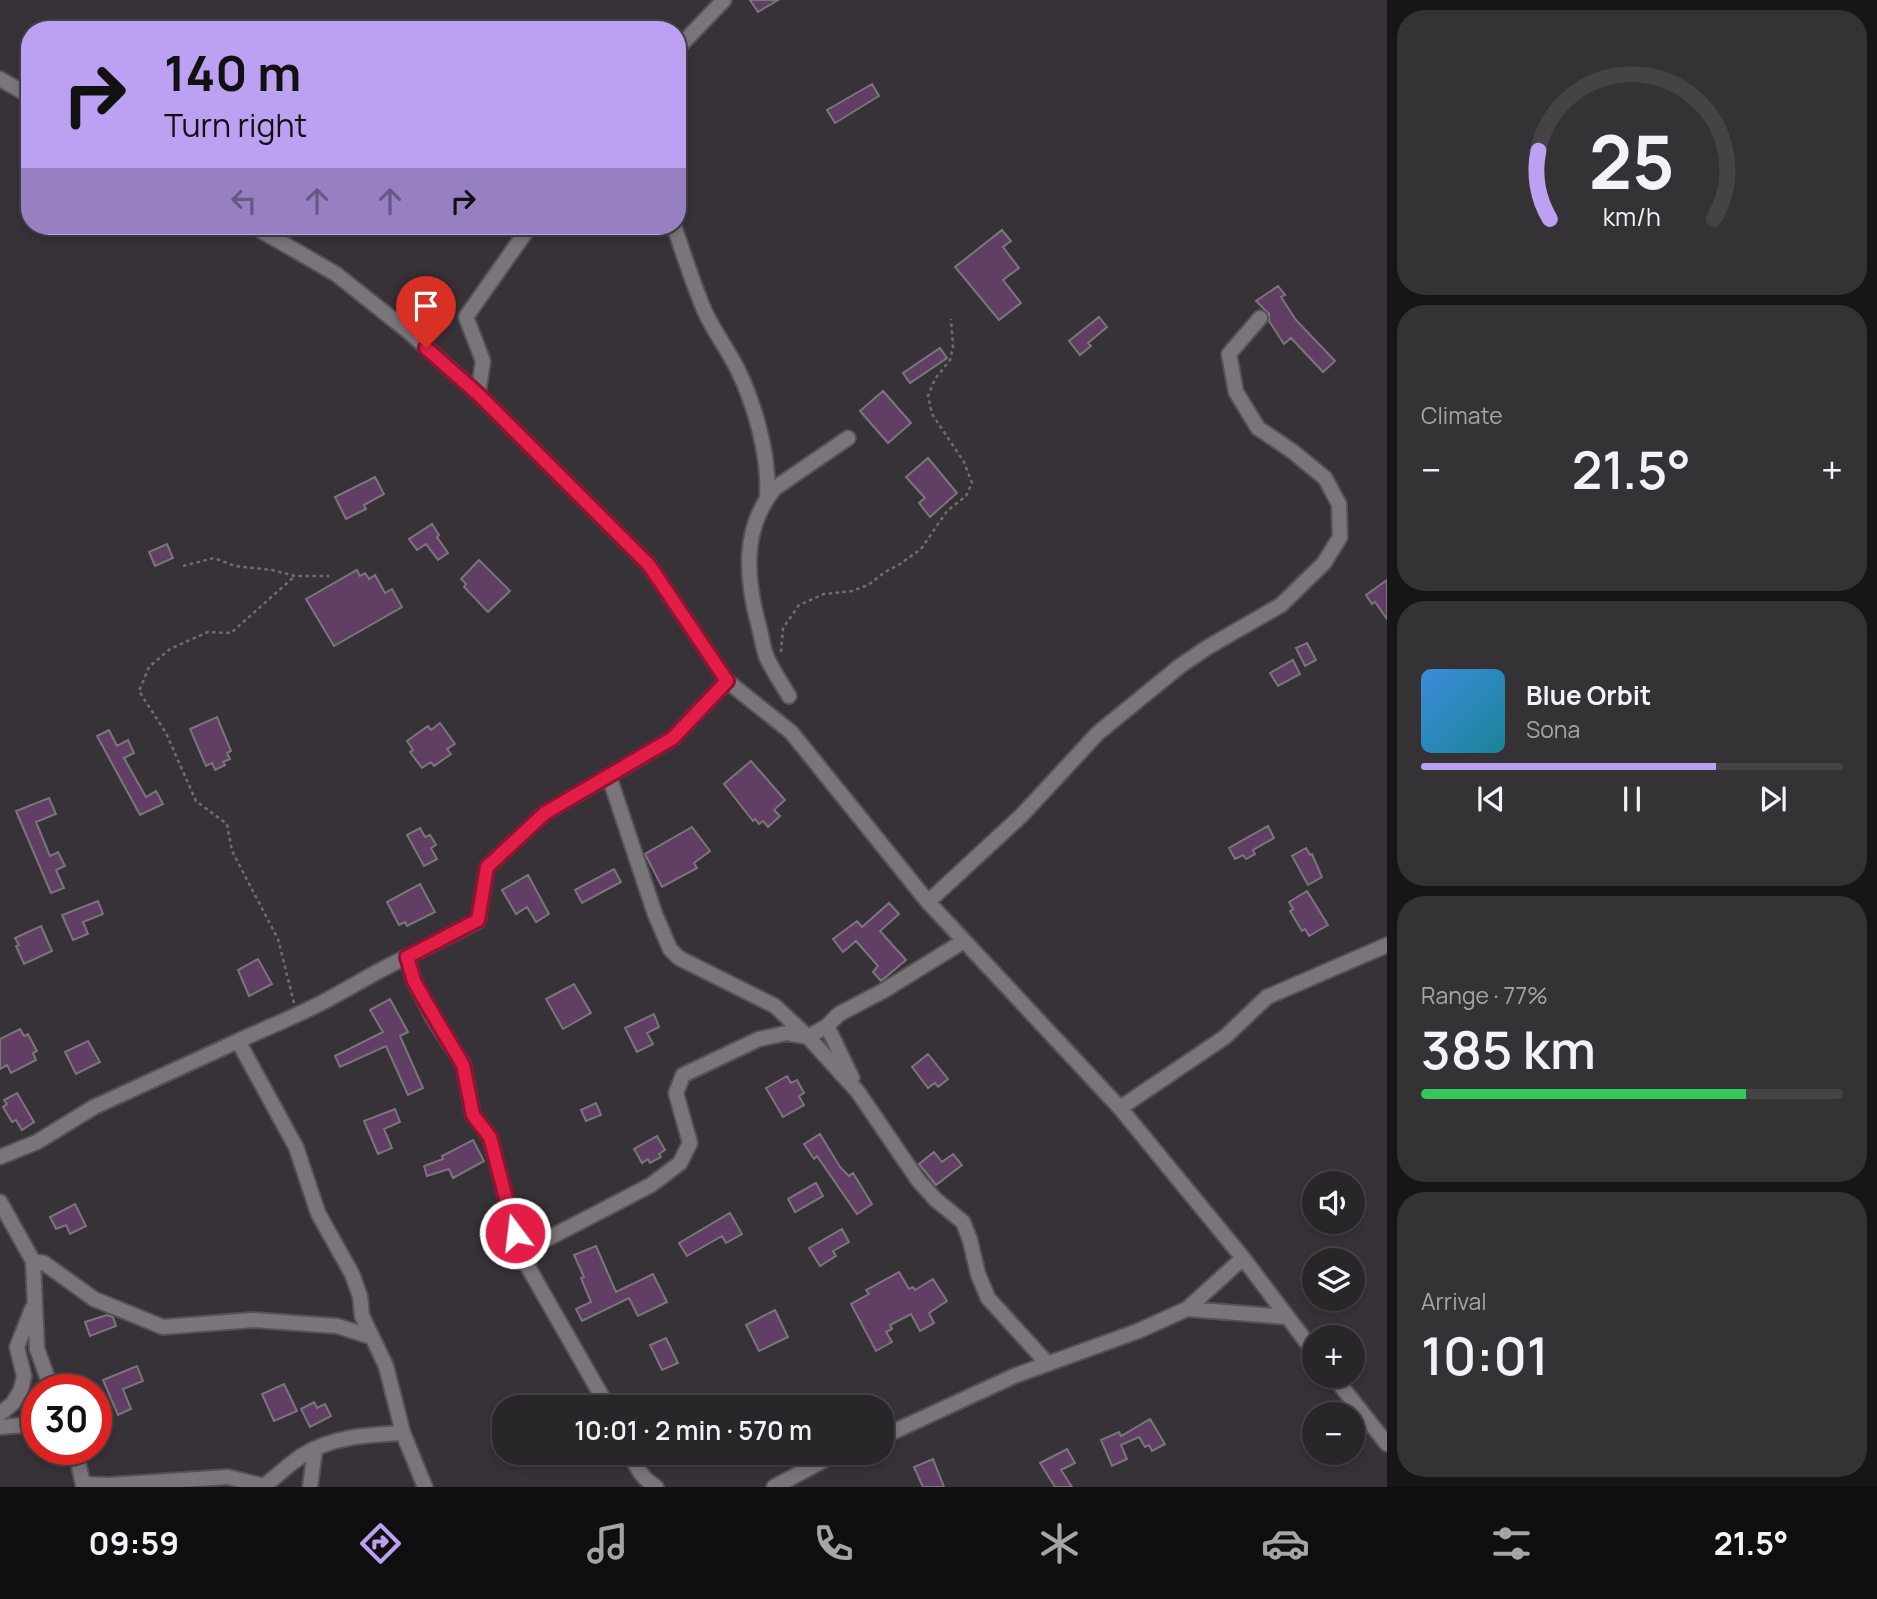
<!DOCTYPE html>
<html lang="en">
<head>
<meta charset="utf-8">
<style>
	:root { --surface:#292629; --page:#353235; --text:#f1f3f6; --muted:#a5a5a8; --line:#454346; --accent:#bca0f2 }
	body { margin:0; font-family:Manrope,sans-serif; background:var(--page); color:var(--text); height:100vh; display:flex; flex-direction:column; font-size:26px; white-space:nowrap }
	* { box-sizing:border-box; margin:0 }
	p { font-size:23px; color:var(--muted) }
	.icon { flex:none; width:38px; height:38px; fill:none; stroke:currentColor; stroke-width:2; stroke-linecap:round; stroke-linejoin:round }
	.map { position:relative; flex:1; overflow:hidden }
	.panel { display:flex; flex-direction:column; gap:10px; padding:10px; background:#171517; width:490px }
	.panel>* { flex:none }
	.hud { position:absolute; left:21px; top:21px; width:665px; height:214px; border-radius:28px; box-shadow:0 4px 10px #0003,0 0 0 2px var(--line); background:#bca0f2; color:#111; overflow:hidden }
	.buttons { position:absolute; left:1302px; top:1171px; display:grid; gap:14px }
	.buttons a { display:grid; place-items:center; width:63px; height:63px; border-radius:50%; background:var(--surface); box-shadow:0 4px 10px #0003,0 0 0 2px var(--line); font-size:35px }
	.speed { position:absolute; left:21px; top:1374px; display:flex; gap:14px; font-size:35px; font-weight:700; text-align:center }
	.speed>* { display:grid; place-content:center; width:91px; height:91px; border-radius:50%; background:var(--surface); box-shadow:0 4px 10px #0003,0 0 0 2px var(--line); line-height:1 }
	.speed .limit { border:10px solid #d22; background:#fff; color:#111 }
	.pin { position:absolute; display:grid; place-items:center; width:60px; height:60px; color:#fff; margin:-72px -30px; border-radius:50% 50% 50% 0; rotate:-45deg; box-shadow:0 0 7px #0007 }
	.pin .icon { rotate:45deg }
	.me { position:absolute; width:77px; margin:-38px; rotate:345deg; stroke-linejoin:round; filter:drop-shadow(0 0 5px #0008) }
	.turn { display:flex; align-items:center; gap:24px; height:147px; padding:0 28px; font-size:32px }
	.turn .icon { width:91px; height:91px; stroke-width:2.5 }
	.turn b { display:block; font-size:49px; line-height:60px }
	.lanes { display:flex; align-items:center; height:66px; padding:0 28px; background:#0003; justify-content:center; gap:35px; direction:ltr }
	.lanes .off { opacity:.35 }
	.big { font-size:52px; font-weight:600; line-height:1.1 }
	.panel .tile { flex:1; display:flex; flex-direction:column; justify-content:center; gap:10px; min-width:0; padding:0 24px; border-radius:28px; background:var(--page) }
	.panel .dial { align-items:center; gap:0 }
	.dial svg { height:182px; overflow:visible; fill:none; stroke:var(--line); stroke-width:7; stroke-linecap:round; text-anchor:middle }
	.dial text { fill:var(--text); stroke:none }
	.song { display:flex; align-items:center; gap:21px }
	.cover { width:84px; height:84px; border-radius:10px; background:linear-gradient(135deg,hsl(210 70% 55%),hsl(190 70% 35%)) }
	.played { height:7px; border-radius:4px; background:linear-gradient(90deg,var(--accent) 70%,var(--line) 70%) }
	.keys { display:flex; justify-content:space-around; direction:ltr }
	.heat { display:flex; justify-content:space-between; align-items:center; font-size:38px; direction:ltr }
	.charge { height:10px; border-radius:5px; background:linear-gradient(90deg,#34c759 77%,var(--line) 0) }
	.trip { position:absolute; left:492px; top:1395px; width:402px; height:70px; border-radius:28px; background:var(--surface); box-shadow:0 4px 10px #0003,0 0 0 2px var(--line); font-weight:600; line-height:70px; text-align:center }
	.tab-bar { display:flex; height:112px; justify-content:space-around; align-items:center; background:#100f10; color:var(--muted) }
	.tab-bar .icon { width:49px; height:49px }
	.tab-bar .active { color:var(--accent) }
	.tab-bar b { font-size:32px; color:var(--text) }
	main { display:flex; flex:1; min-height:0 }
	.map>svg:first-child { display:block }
	.building { fill:#613f65; stroke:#7a757a; stroke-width:2 }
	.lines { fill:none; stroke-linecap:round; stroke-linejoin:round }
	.minor-casing { stroke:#555155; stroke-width:18 }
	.path { stroke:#706c70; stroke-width:2.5; stroke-dasharray:3.5 3.5; stroke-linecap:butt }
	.minor { stroke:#7a757b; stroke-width:14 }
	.route-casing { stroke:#92132f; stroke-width:18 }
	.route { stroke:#e11d48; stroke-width:12 }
</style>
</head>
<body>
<main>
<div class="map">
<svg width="1387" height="1487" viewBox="0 0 1387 1487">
	<rect width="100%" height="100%" fill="#373237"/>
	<!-- building -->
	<path class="building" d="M 750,0 L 778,0 L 758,12 Z
		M 872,84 L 879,96 L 835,123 L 827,110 Z
		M 1002,230 L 1011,241 L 1003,247 L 1019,268 L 1003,280 L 1021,303 L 999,320 L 955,267 Z
		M 1278,286 L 1285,295 L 1281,297 L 1296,320 L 1335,361 L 1323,372 L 1291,338 L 1284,344 L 1269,321 L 1269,314 L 1256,301 Z
		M 1099,317 L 1107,327 L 1088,343 L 1091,346 L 1080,355 L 1069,341 Z
		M 940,348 L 947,358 L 910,383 L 903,373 Z
		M 883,391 L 911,423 L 888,443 L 860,411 Z
		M 928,458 L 957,493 L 930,517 L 919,503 L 925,498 L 906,477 Z
		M 375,477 L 384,494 L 364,505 L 366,509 L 346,519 L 335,497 Z
		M 432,524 L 439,535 L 437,537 L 448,553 L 438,560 L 426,544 L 417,550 L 409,539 Z
		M 167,544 L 173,558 L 155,566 L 149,552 Z
		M 479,560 L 510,591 L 488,612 L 464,587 L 466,584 L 461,579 Z
		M 357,570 L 360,576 L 365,573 L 369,579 L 375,575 L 385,593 L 392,589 L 402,607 L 334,646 L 306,599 Z
		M 1387,580 L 1387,619 L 1375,602 L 1372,604 L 1366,595 Z
		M 1307,643 L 1316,660 L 1305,666 L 1296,648 Z
		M 1293,660 L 1300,674 L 1278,686 L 1270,673 Z
		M 217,717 L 231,751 L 227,753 L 230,759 L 223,762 L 225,765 L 215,770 L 212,763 L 206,766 L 190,729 Z
		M 440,723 L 455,744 L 447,749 L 451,754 L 434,766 L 431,762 L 422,768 L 410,752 L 413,750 L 407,741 L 428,726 L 431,730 Z
		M 109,730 L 117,746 L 128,740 L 134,753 L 124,758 L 146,797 L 156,791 L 163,804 L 140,815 L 97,736 Z
		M 751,761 L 785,800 L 774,810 L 780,816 L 768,827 L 763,821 L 759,824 L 755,819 L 753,821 L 724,784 Z
		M 49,798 L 56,814 L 36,822 L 50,856 L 58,852 L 65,866 L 56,870 L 64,888 L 51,893 L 16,811 Z
		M 1268,826 L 1274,838 L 1253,850 L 1255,854 L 1246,859 L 1243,855 L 1235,859 L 1229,848 Z
		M 692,827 L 710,851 L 694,863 L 697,868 L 662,887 L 645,854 Z
		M 420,828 L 425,837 L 430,835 L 436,845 L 431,848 L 437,859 L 424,866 L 407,835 Z
		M 1306,848 L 1310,855 L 1312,854 L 1322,877 L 1308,885 L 1292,856 Z
		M 614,869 L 621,882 L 582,903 L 575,890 Z
		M 528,875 L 549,914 L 536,922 L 527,907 L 516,914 L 502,890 Z
		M 420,884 L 435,912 L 407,926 L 405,922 L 399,925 L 387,902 Z
		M 1307,891 L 1328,925 L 1309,936 L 1305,929 L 1302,931 L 1290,911 L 1293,909 L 1289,902 Z
		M 98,901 L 103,914 L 83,922 L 88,934 L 73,940 L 62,915 Z
		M 889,903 L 899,914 L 880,931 L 906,960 L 881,981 L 873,972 L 878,966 L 856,941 L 843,952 L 833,939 L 857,921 L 862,927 Z
		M 41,926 L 52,951 L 24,964 L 16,946 L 19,945 L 15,938 Z
		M 258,959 L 272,984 L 249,996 L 238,970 Z
		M 574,984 L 591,1013 L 563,1029 L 546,999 Z
		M 390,999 L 408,1032 L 400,1036 L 423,1088 L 408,1095 L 386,1046 L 340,1067 L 335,1056 L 383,1032 L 370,1010 Z
		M 654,1014 L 659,1027 L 647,1033 L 653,1044 L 637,1052 L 625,1028 Z
		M 20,1029 L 24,1036 L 28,1034 L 37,1051 L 33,1053 L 36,1060 L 11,1073 L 7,1065 L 0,1069 L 0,1039 Z
		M 88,1041 L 100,1062 L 76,1074 L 65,1052 Z
		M 928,1054 L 948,1079 L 938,1087 L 935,1083 L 928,1088 L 912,1067 Z
		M 787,1076 L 791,1083 L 797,1080 L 804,1093 L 799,1096 L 804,1105 L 783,1117 L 766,1088 Z
		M 17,1093 L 34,1122 L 22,1130 L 16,1120 L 12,1122 L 3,1107 L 7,1104 L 4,1100 Z
		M 596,1103 L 601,1115 L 586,1121 L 581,1110 Z
		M 395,1109 L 400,1122 L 384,1129 L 392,1148 L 378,1154 L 364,1121 Z
		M 820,1134 L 840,1167 L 849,1176 L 853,1173 L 872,1204 L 857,1214 L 817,1156 L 814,1159 L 804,1144 Z
		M 657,1136 L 665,1150 L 659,1154 L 661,1157 L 650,1163 L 648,1159 L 642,1163 L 634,1149 Z
		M 473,1140 L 484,1161 L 453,1178 L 449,1169 L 427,1176 L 424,1166 L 443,1159 L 442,1156 Z
		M 934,1152 L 942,1162 L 953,1154 L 962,1165 L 936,1185 L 919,1164 Z
		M 816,1183 L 823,1196 L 795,1212 L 788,1199 Z
		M 75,1204 L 86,1226 L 70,1234 L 66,1225 L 56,1229 L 50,1217 Z
		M 730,1213 L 742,1234 L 726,1243 L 722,1236 L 687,1256 L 679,1243 Z
		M 842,1229 L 849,1242 L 833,1251 L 836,1256 L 820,1266 L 809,1248 Z
		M 596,1246 L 616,1292 L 653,1274 L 667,1302 L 638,1316 L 629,1298 L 582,1321 L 576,1309 L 591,1302 L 581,1278 L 584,1277 L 574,1255 Z
		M 899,1272 L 909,1289 L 913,1287 L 915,1290 L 933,1279 L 947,1301 L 929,1313 L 934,1323 L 920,1331 L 911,1314 L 890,1325 L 892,1329 L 886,1332 L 892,1342 L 876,1351 L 851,1304 L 869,1294 L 866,1290 Z
		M 775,1310 L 788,1337 L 759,1351 L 746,1325 Z
		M 107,1315 L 113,1317 L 116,1326 L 90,1336 L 85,1322 Z
		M 666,1338 L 678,1363 L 662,1370 L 650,1345 Z
		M 137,1366 L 143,1381 L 123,1389 L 131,1409 L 118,1415 L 103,1380 Z
		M 284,1384 L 297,1411 L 274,1421 L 262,1394 Z
		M 314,1402 L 317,1408 L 325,1404 L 331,1416 L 310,1427 L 301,1409 Z
		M 1150,1419 L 1165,1444 L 1152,1451 L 1149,1445 L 1145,1447 L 1139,1437 L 1121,1445 L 1127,1459 L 1112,1466 L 1101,1440 L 1119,1432 L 1121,1436 Z
		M 1067,1449 L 1075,1463 L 1061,1470 L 1072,1487 L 1055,1487 L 1040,1463 Z
		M 933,1459 L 944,1487 L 923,1487 L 914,1467 Z"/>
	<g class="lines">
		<!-- minor casing -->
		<g class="minor-casing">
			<path id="minor" d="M 677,49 L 724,0
				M 0,79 L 30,96
				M 253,226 L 336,274 L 409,332 L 478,394 L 649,565 L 727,681 L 791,732 L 928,902 L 1120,1108 L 1243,1258 L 1314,1352
				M 674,226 C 684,255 693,284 705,312 C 714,331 727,349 737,368 C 755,405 770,457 767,498
				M 478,394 L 483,361 L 466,317 L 530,226
				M 789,696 C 782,684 773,671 767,658 C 763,649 762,637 759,627 C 746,579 741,529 775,488 L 848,438
				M 609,776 L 673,738 L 727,681
				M 928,902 L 1022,815 L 1098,733 L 1180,666 L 1208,647 L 1281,605 L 1324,563 L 1340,537 L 1339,504 L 1325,478 L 1292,451 L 1258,428 L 1236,392 L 1229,354 L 1260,318
				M 407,957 L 478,921 L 487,867 L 545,813 L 609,776 L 655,914 L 670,949 L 679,958 L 775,1006 L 808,1037 L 858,1092 L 918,1180 L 935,1199 L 963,1222 L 970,1240 L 978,1274 L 988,1298 L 1047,1363
				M 852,1078 L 827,1026 L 839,1014 L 883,991 L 964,941
				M 1120,1108 L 1225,1037 L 1267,997 L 1387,945
				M 0,1157 L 37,1142 L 94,1107 L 238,1041
				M 0,1202 L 33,1261 L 37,1349 L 52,1390
				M 520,1253 L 651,1185 L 680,1163 L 690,1143 L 676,1093 L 683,1075 L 759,1039 L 787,1033 L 808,1037 L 827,1026
				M 33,1261 L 44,1263 L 94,1299 L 163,1327 L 253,1320 L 337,1326 L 372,1337
				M 1187,1309 L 1243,1258
				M 1333,1376 L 1387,1444
				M 0,1414 L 13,1403 L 21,1390 L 24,1376 L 17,1347 L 32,1309
				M 0,1427 L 37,1424
				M 882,1437 L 1014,1376 L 1138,1331 L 1187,1309 L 1287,1317
				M 75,1449 L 83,1484
				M 630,1452 C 636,1468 642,1478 656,1487
				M 83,1487 L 83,1484 L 109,1485 L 228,1477 L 264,1486 C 277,1476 289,1464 303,1455 C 333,1436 368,1435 403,1433
				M 310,1487 L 315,1450
				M 425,1487 L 403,1433 L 386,1366 L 362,1316 L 360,1296 L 352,1274 L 318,1213 L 296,1147 L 238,1041 C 270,1026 305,1013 336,995 C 360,982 382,968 407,957 L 414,981 L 433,1018 L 463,1064 L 473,1115 L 490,1137 L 520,1253 L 608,1407
				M 774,1487 L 839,1452"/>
		</g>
		<!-- path -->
		<path class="path" d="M 183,566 L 214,558 L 235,566 L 272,570 L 295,576 L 329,576
			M 781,652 L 783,628 L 799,605 L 824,594 L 852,591 L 868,585 L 885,572 L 900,564 L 921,549 L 947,511 L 966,496 L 972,483 L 964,462 L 932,414 L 928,396 L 935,379 L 950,360 L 953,347 L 951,319
			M 294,1003 L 278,939 L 232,851 L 227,824 L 196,801 L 166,733 L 139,691 L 149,667 L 170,649 L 208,632 L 231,633 L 295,576"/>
		<!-- minor -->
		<use href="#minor" class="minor"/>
	</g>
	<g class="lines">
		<!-- route casing -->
		<g class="route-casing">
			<path id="route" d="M 426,348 L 478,394 L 649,565 L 727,681 L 673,738 L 545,813 L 487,867 L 478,920 L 407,957 L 414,981 L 424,999 L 463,1065 L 473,1115 L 490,1137 L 515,1233"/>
		</g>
		<!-- route -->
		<use href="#route" class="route"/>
	</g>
</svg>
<div class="buttons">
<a><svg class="icon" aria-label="sound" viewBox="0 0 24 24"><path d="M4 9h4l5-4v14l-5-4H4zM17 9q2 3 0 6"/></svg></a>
<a><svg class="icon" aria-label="layers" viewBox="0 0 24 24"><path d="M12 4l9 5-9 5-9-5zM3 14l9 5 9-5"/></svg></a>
<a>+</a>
<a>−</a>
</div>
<div class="speed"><div class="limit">30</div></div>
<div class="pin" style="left:426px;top:348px;background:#d93025"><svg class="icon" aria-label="arrive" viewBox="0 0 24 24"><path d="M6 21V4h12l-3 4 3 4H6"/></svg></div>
<svg class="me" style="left:515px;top:1233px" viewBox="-20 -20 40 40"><circle r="17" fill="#e11d48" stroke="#fff" stroke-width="3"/><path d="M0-11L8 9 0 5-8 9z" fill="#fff"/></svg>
<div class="trip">10:01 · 2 min · 570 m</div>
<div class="hud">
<div class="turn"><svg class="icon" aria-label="right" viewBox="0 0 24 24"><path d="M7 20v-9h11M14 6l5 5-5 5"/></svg><div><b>140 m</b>Turn right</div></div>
<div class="lanes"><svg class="icon off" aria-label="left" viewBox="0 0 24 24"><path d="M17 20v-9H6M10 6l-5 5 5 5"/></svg><svg class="icon off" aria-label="ahead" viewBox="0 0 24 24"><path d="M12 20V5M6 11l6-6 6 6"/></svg><svg class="icon off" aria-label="ahead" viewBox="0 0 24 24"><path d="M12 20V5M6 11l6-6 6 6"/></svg><svg class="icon" aria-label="right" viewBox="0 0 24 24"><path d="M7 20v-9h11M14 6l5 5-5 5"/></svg></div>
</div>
</div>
<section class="panel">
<div class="tile dial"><svg viewBox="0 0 100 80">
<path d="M14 69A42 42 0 1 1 86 69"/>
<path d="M14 69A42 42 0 0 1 9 39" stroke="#bca0f2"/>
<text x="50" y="56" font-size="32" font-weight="700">25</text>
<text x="50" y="72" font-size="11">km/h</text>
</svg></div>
<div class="tile"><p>Climate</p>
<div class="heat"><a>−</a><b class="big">21.5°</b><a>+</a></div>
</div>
<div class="tile">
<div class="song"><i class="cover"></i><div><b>Blue Orbit</b><p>Sona</p></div></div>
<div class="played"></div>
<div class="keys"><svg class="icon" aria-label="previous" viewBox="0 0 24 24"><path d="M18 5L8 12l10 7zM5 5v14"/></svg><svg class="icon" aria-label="pause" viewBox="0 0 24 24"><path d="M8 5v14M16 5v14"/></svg><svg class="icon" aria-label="next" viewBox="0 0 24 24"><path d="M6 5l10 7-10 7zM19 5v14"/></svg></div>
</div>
<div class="tile"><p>Range · 77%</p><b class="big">385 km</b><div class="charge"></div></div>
<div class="tile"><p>Arrival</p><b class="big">10:01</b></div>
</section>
</main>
<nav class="tab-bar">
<b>09:59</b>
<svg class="icon active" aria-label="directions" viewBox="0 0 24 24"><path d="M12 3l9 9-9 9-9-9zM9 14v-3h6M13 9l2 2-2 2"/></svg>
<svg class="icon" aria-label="music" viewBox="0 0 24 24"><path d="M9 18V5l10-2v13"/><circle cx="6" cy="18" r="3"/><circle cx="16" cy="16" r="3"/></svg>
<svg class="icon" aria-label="phone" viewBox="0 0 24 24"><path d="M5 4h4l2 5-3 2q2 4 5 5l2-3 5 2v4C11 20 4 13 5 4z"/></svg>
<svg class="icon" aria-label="climate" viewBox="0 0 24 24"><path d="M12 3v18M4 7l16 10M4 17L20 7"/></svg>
<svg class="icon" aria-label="car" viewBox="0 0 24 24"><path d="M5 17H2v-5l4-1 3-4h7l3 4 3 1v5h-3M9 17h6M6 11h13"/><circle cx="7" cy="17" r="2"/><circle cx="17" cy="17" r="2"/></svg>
<svg class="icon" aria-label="filters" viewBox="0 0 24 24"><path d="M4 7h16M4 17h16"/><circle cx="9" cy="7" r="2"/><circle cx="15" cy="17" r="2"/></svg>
<b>21.5°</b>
</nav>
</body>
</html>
